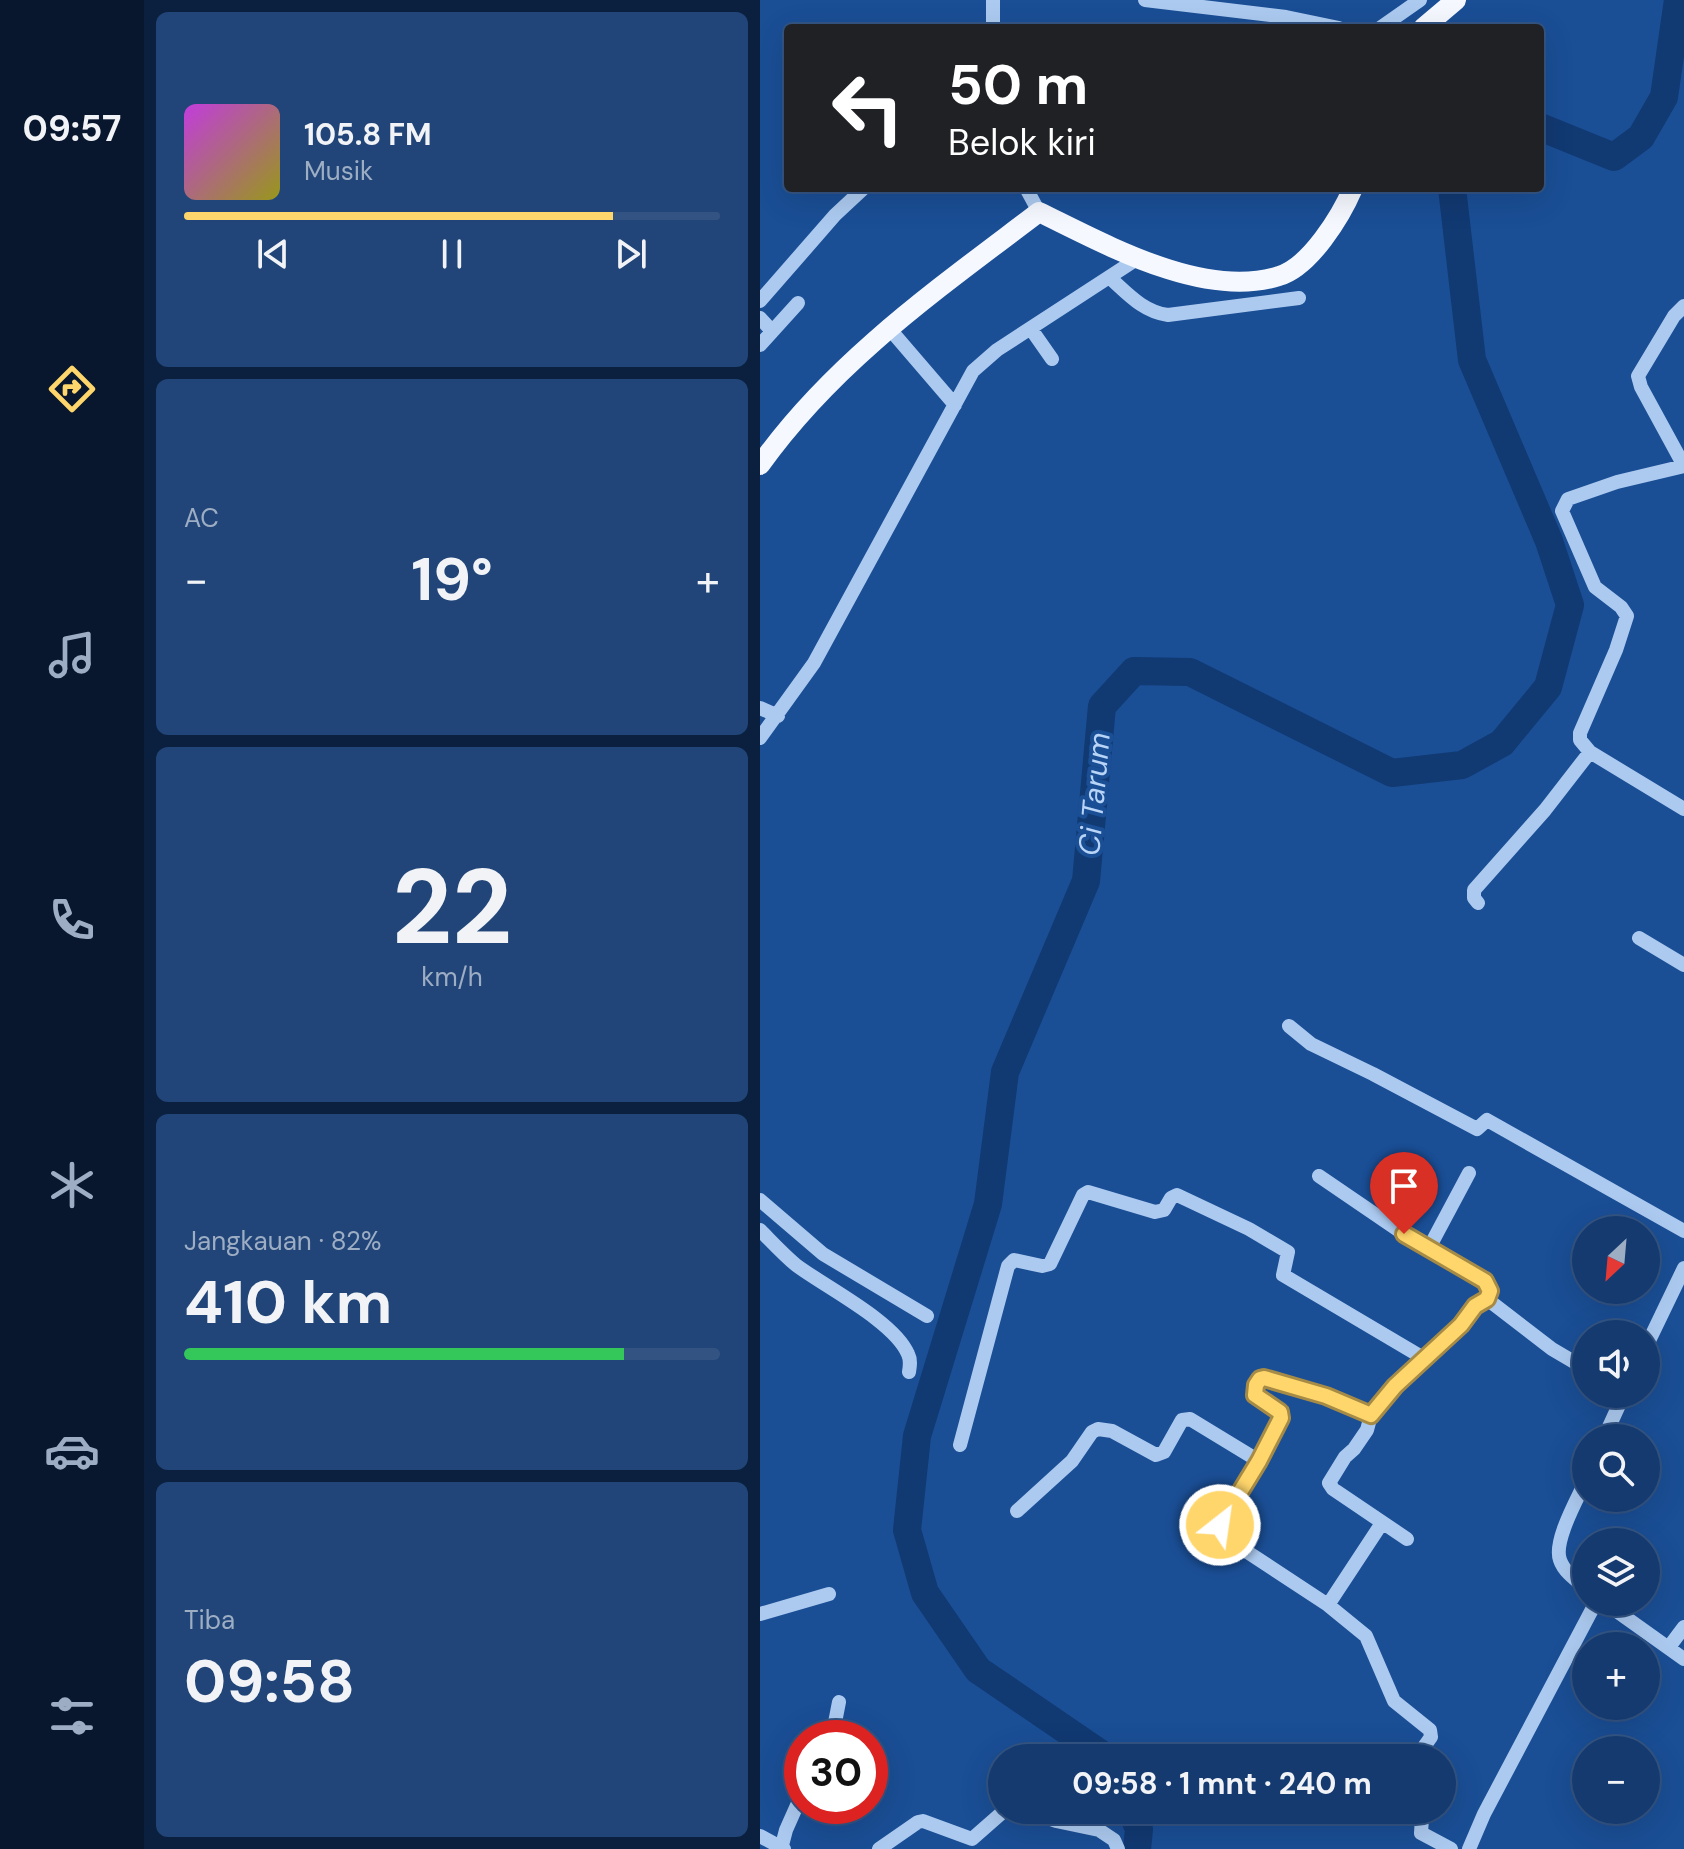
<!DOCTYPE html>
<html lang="id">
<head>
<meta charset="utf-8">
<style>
	:root { --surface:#143a70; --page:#214578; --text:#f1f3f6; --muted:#9dadc3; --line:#335483; --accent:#ffd66b }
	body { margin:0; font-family:"DM Sans",sans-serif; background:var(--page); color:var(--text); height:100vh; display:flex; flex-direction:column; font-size:30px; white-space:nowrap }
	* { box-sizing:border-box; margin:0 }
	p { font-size:26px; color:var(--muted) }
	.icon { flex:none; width:44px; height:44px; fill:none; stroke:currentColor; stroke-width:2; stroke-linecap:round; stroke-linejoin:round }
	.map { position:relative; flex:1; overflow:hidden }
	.details { display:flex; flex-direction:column; gap:12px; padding:12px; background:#0b203e; width:616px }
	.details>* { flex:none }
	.guide { position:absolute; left:24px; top:24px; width:760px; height:168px; border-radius:8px; box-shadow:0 8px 32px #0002,0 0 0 2px var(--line); background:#202124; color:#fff; overflow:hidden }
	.needle { width:52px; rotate:206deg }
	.controls { position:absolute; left:812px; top:1216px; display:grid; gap:16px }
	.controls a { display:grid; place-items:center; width:88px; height:88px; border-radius:50%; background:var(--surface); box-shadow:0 8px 32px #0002,0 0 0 2px var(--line); font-size:40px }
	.speed { position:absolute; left:24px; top:1720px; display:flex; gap:16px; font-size:40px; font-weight:700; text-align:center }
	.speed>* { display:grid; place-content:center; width:104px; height:104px; border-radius:50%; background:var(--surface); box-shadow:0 8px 32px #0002,0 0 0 2px var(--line); line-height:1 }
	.speed .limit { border:12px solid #d22; background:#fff; color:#111 }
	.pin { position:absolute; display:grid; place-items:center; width:68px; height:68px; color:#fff; margin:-82px -34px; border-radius:50% 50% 50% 0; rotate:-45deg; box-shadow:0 0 8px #0007 }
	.pin .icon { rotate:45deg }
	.me { position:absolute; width:88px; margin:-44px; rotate:30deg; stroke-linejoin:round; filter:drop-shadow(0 0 6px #0008) }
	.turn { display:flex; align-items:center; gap:28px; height:168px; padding:0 32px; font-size:36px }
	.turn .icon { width:104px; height:104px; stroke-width:2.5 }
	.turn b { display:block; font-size:56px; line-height:68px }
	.big { font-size:60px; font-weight:700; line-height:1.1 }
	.details .tile { flex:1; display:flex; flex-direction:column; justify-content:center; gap:12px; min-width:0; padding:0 28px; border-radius:12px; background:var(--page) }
	.details .dial { align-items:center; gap:0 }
	.dial b { font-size:104px; line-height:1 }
	.song { display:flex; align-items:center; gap:24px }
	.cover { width:96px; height:96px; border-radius:12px; background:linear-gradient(135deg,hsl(290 70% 55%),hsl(60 70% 35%)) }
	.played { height:8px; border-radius:4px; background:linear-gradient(90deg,var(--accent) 80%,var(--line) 80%) }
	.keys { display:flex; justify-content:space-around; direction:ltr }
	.heat { display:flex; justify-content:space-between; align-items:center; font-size:44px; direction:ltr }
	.charge { height:12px; border-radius:6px; background:linear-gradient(90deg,#34c759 82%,var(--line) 0) }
	.trip { position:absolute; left:228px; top:1744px; width:468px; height:80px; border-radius:40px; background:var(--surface); box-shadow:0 8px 32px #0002,0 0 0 2px var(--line); font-weight:700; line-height:80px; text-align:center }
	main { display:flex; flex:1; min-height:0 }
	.tabs { display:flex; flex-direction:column; width:144px; justify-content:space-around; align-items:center; background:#08172d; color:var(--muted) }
	.tabs .icon { width:56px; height:56px }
	.tabs .selected { color:var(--accent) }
	.tabs b { font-size:36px; color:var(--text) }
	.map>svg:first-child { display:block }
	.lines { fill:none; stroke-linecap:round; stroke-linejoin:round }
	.river { stroke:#113972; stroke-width:28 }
	.minor { stroke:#accaf0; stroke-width:14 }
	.major { stroke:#f5f8ff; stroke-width:20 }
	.route-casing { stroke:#a68b46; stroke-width:20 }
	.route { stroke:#ffd66b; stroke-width:14 }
	.labels { text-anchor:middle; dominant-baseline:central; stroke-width:8; stroke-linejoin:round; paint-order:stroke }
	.water-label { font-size:30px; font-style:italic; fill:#b8d4f7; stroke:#1a4e95 }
</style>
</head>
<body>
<main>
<nav class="tabs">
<b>09:57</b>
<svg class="icon selected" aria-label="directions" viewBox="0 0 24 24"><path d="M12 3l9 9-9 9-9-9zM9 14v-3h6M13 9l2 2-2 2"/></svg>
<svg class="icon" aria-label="music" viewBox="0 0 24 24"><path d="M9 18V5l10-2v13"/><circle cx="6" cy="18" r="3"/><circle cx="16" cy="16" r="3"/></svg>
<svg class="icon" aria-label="phone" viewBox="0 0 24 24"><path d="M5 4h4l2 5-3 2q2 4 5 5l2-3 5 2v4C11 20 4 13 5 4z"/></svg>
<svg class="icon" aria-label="climate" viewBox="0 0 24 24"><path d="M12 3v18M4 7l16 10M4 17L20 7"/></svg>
<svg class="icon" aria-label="car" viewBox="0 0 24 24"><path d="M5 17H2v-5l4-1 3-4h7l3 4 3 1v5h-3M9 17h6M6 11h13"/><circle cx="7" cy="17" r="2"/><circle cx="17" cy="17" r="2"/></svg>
<svg class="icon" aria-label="filters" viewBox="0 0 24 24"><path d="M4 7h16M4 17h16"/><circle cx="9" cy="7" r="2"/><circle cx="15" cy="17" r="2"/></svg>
</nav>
<section class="details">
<div class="tile">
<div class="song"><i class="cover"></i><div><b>105.8 FM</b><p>Musik</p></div></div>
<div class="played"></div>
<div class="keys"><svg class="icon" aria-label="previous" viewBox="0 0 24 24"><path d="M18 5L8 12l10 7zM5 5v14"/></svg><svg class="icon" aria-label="pause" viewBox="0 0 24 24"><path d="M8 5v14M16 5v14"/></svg><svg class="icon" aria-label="next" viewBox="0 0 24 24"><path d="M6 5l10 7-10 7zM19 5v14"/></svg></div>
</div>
<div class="tile"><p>AC</p>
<div class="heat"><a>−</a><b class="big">19°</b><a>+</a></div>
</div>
<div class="tile dial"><b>22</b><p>km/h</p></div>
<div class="tile"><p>Jangkauan · 82%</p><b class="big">410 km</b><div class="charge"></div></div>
<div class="tile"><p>Tiba</p><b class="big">09:58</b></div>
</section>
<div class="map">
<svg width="924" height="1849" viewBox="0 0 924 1849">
	<rect width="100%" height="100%" fill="#1a4e95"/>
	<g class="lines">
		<!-- river -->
		<path class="river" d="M 780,127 L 854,157 L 881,137 L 904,97 L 918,0
			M 347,1758 L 218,1670 L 165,1593 L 147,1530 L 157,1436 L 228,1204 L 245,1072 L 326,881 L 342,706 L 374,671 L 430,672 L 632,773 L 702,765 L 742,743 L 788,687 L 810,605 L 789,541 L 712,360 L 692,188
			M 371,1810 L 379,1829 L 377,1849"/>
		<!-- minor -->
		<path class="minor" d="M 385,0 L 526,17 L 579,28
			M 233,28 L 233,0
			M 620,28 L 660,0
			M 266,188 L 279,212
			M 349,277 C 367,293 383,312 408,315 L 539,298
			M 0,301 L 75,215 L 104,188
			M 924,306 L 914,316 L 878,376 L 881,387 L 924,466
			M 0,318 L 12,331
			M 128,327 L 195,405
			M 271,329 L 292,359
			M 0,345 L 38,303
			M 924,466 L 857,482 L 808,499 L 802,511 L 835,587 L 861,607 L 867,616 L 856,650 L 820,733 L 820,740 L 830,752 L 924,809
			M 0,708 L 18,716
			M 0,738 L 54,663 L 213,371 L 237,350 L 380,257
			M 718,903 L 714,898 L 714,890 L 785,810 L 830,752
			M 879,938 L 924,965
			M 529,1026 L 551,1044 L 613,1074 L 717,1129 L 727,1120 L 924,1231
			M 559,1176 L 644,1234 L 725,1281 L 730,1291 L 727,1299 L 792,1349 L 826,1369
			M 0,1200 L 63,1254 L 167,1316
			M 0,1230 C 12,1242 23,1254 36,1265 C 65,1287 134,1321 148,1354 C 151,1360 150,1366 149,1372
			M 669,1248 L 709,1173
			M 886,1347 L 924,1268
			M 611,1415 L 566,1396 L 500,1379 L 494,1390 L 495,1395 L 520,1412 L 521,1418 L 499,1461 L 463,1517 L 460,1529 L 466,1538 L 568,1605 L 622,1523
			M 844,1438 L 864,1394
			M 200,1445 L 248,1266 L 254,1260 L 282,1266 L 290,1264 L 323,1195 L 328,1192 L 395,1212 L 404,1210 L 411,1198 L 417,1195 L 489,1229 L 528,1252 L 523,1275 L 665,1359
			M 826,1480 C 818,1498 793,1541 800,1560 C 804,1572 816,1580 826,1588
			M 257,1511 L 312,1461 L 332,1432 L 338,1429 L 352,1431 L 396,1455 L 404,1452 L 422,1420 L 430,1419 L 499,1461
			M 647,1539 L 573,1489 L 569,1483 L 585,1457 L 594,1449 L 607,1430 L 611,1415 L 635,1386 L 687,1339 L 715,1306 L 727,1299
			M 844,1602 L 924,1659
			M 568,1605 L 606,1636 L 634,1701 L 670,1730 L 671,1737 L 656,1758
			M 0,1614 L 69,1594
			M 909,1647 L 924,1627
			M 72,1738 L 79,1702
			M 265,1810 L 296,1821 L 339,1830 L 354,1840 L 358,1849
			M 657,1810 L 662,1818 L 661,1833 L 691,1849
			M 0,1836 L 24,1849
			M 21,1849 L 26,1830 L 42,1794
			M 119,1849 L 158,1822 L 163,1821 L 212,1839 L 245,1810
			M 709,1849 L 724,1814 L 836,1602"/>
		<!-- major -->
		<path class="major" d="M 663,28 L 696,0
			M 0,465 C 74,361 179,288 279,212 C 345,244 444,300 519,276 C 550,267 581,216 593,188"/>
	</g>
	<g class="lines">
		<!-- route casing -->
		<g class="route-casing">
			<path id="route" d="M 460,1525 L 499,1461 L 521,1418 L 520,1412 L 495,1395 L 496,1385 L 500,1379 L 504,1378 L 566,1396 L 611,1415 L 635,1386 L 701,1325 L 715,1306 L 727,1299 L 730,1291 L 725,1281 L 644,1234"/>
		</g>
		<!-- route -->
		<use href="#route" class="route"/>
	</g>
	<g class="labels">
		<!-- water labels -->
		<g class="water-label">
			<text transform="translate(334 794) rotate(-85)">Ci Tarum</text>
		</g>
	</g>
</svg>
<div class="controls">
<a><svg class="needle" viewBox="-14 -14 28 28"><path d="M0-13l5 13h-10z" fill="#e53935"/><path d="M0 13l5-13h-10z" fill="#9dadc3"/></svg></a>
<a><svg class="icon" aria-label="sound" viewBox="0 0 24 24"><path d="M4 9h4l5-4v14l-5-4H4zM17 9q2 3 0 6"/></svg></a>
<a><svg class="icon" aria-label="search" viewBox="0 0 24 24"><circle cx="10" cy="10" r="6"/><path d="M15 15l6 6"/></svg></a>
<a><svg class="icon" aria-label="layers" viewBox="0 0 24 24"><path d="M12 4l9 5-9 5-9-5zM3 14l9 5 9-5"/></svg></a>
<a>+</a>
<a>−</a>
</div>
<div class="speed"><div class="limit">30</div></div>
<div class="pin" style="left:644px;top:1234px;background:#d93025"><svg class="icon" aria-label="arrive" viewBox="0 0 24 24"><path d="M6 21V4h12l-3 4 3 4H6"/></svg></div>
<svg class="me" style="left:460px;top:1525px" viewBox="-20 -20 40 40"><circle r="17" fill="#ffd66b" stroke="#fff" stroke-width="3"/><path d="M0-11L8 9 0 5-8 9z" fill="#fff"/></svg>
<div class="trip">09:58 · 1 mnt · 240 m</div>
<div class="guide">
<div class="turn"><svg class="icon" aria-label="left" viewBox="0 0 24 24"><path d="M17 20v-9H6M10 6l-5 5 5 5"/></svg><div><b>50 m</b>Belok kiri</div></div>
</div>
</div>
</main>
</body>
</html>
